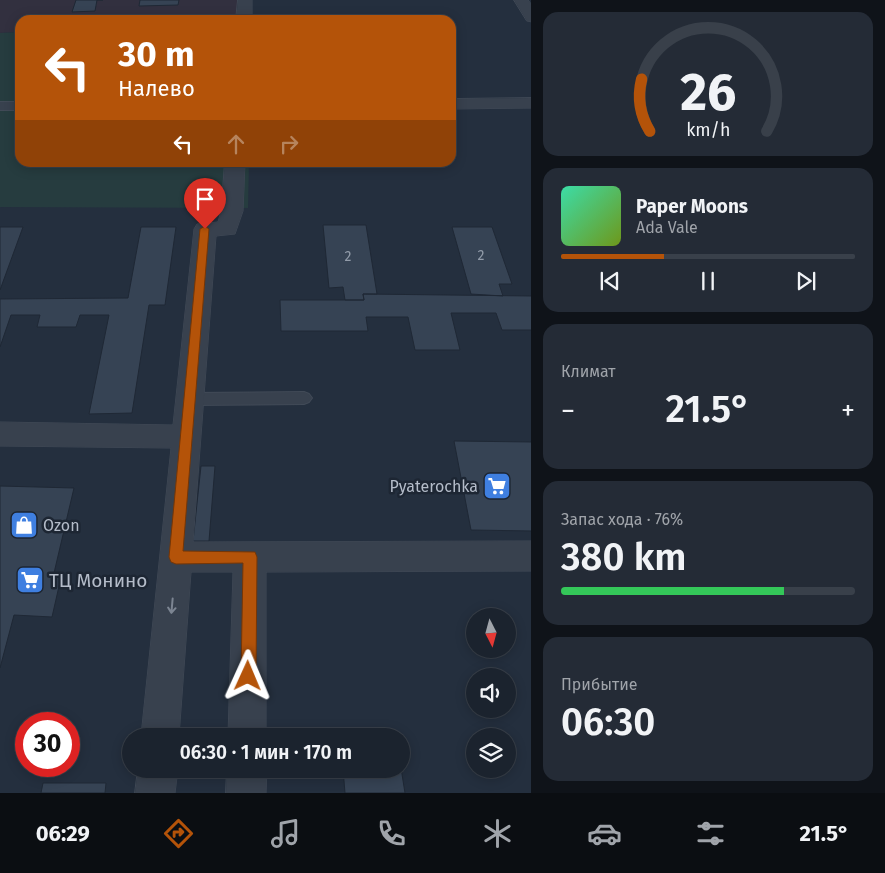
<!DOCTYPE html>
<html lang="ru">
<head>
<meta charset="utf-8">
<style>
	:root { --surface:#1b232e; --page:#242b36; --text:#f1f3f6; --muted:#a0a4aa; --line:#39404a; --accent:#b45309 }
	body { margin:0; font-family:"Fira Sans",sans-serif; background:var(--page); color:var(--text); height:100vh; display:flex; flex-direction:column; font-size:19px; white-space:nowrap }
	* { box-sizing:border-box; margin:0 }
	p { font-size:16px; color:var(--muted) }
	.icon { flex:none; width:28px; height:28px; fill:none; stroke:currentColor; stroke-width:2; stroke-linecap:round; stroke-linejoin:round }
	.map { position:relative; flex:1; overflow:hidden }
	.side { display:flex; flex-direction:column; gap:12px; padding:12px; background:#0f1319; width:354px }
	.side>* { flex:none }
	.guide { position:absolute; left:15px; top:15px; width:441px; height:152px; border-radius:15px; box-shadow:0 2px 12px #0003,0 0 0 1px var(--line); background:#b45309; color:#fff; overflow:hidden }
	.needle { width:32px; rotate:174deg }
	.buttons { position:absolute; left:466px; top:608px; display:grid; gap:10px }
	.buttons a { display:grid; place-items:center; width:50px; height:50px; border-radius:50%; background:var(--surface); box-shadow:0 2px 12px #0003,0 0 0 1px var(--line); font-size:25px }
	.speed { position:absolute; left:15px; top:712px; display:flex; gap:10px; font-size:25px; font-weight:700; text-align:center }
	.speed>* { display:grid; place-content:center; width:65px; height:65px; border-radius:50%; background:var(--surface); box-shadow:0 2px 12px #0003,0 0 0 1px var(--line); line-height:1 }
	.speed .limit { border:8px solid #d22; background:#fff; color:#111 }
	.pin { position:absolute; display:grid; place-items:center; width:42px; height:42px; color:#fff; margin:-51px -21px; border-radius:50% 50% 50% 0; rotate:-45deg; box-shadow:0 0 5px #0007 }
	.pin .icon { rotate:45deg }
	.me { position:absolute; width:55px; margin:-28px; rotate:1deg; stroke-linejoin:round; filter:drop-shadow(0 0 4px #0008) }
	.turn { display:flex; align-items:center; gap:18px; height:105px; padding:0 20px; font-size:22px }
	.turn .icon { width:65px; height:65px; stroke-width:2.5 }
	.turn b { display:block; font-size:35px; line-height:42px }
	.lanes { display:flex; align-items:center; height:48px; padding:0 20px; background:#0003; justify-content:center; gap:25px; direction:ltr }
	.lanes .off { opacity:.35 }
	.big { font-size:38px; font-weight:600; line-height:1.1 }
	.side .card { flex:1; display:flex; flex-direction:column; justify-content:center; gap:8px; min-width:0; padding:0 18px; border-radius:15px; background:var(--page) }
	.side .dial { align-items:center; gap:0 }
	.dial svg { height:130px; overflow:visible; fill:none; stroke:var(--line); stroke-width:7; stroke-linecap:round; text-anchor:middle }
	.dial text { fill:var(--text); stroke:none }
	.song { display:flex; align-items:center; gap:15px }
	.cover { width:60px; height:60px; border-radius:8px; background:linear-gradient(135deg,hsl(160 70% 55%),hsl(80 70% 35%)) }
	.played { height:5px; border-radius:2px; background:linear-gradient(90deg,var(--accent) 35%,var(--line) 35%) }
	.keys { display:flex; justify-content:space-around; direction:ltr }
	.heat { display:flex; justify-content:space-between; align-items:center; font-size:28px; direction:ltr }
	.charge { height:8px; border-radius:4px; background:linear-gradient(90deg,#34c759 76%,var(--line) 0) }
	.trip { position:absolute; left:122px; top:728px; width:288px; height:50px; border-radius:25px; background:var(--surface); box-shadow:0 2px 12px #0003,0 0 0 1px var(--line); font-weight:600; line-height:50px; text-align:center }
	.menu { display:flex; height:80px; justify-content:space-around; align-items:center; background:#0b0e12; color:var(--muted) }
	.menu .icon { width:35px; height:35px }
	.menu .selected { color:var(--accent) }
	.menu b { font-size:22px; color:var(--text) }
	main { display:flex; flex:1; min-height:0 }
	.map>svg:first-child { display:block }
	.medical { fill:#32303f }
	.green { fill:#263c3f }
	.building { fill:#364354; stroke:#1f2835 }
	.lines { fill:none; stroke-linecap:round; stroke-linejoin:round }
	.service-casing { stroke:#414a57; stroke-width:2 }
	.pedestrian-casing { stroke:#414a57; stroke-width:2 }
	.minor-casing { stroke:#414a57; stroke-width:1 }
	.service { fill:#38414e; fill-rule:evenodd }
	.pedestrian { fill:#38414e; fill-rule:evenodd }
	.minor { fill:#38414e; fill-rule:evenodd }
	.oneway { stroke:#7c8592 }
	.route { fill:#b45309; stroke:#753606 }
	.labels { text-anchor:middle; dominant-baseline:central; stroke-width:5; stroke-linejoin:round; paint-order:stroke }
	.number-label { font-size:14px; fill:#929caa }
	.poi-label { font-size:16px; fill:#b4bcc9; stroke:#1d2633; text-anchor:end }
	.near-poi-label { font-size:19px; fill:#b4bcc9; stroke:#1d2633; text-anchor:start }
</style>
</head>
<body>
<main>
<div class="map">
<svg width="532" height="793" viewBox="0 0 532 793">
	<rect width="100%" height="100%" fill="#242f3e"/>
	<!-- medical -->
	<path class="medical" d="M 0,0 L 238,0 L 236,20 L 20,20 L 20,32 L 0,33 Z"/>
	<!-- green -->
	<path class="green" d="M 20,32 L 20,162 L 249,163 L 248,208 L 0,207 L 0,33 Z"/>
	<!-- building -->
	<path class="building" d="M 76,0 L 103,0 L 97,0 L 95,11 L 72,12 Z
		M 140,0 L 179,0 L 178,5 L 139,6 Z
		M 323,225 L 366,225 L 377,294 L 363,294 L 364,300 L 345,300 L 343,287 L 329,288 Z
		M 0,227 L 23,227 L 0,290 Z
		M 141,227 L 176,227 L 165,305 L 149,305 L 132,413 L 89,414 L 109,315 L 80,315 L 76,327 L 37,327 L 40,315 L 11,315 L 0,347 L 0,299 L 128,298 Z
		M 452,227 L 492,227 L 512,284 L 499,284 L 503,296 L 471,294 Z
		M 363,294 L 532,296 L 532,330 L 502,330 L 496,313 L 451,313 L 460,350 L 415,350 L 408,317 L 366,317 L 368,331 L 281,331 L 280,300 L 364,300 Z
		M 454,441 L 532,442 L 532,531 L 471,530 Z
		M 201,466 L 215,466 L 209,541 L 193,541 Z
		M 0,486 L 74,488 L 54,573 L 62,573 L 52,617 L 14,615 L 0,668 Z
		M 401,768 L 405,793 L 345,793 L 343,769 Z
		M 43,783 L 106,783 L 105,793 L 41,793 Z"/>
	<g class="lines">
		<!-- service casing -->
		<g class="service-casing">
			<path id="service" d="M 304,392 L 309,394 L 312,398 L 309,402 L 304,404 L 190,405 L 185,403 L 182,399 L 185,395 L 190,393 Z"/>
		</g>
		<!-- pedestrian casing -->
		<g class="pedestrian-casing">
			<path id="pedestrian" d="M 0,102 L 20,102 L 20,110 L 0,110 Z"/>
		</g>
		<!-- minor casing -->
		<g class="minor-casing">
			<path id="minor" d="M 238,0 L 252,0 L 252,20 L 236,20 Z
				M 514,0 L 528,0 L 532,5 L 532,22 L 527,21 Z
				M 532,98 L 532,108 L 451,109 L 451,99 Z
				M 225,162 L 245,162 L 243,211 L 235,234 L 216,236 L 193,542 L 532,541 L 532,571 L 266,572 L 266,736 L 228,736 L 233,572 L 191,572 L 179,736 L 141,736 L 171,448 L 0,446 L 0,422 L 173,425 L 194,229 L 197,224 L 218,222 L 221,211 Z
				M 138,769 L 178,769 L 175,793 L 135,793 Z
				M 227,769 L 267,769 L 266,793 L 226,793 Z"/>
		</g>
		<!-- service -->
		<use href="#service" class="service"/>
		<!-- pedestrian -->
		<use href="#pedestrian" class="pedestrian"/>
		<!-- minor -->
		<use href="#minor" class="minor"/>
	</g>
	<!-- one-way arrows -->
	<defs><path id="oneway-shaft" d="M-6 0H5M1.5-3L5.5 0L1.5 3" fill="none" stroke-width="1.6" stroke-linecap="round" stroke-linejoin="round" transform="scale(1.25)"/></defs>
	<use class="oneway" href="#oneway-shaft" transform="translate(172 606) rotate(95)"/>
	<!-- route -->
	<path class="route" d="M 205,226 L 209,229 L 183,551 L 255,552 L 257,557 L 256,676 L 253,682 L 248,684 L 243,682 L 241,676 L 243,563 L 176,564 L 171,562 L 169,557 L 200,229 Z"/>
	<!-- icons -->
	<defs>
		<g id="supermarket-square" transform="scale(1.4375)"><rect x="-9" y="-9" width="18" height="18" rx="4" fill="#3f7fe0" stroke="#1d2633"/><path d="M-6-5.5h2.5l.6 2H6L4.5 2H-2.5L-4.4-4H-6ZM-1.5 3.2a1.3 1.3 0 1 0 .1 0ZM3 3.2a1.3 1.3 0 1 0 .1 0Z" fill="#fff"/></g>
		<g id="shop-square" transform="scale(1.4375)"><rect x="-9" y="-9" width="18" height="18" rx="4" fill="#3f7fe0" stroke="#1d2633"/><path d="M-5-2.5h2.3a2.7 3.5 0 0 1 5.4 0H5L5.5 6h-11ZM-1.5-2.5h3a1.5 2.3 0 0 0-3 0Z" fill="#fff"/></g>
	</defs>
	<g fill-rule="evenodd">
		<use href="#supermarket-square" x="497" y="486"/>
		<use href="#shop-square" x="24" y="525"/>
		<use href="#supermarket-square" x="30" y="580"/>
	</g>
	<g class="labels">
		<!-- number labels -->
		<g class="number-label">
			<text x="481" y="255">2</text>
			<text x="348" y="256">2</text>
		</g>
		<!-- poi labels -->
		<g class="poi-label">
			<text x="478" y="486">Pyaterochka</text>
			<text x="43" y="525" text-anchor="start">Ozon</text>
		</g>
		<!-- near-poi labels -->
		<g class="near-poi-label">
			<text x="49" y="580">ТЦ Монино</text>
		</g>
	</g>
</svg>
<div class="buttons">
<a><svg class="needle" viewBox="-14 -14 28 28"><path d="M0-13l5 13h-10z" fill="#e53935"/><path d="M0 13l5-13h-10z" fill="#a0a4aa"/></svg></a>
<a><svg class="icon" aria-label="sound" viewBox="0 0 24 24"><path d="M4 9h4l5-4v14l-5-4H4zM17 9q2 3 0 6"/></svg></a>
<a><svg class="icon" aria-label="layers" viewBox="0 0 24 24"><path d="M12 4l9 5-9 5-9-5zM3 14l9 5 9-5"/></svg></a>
</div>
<div class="speed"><div class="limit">30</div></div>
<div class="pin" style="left:205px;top:229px;background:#d93025"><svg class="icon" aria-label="arrive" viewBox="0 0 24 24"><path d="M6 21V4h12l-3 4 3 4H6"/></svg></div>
<svg class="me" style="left:248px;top:676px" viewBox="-20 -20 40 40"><path d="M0-17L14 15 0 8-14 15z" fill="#b45309" stroke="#fff" stroke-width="4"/></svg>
<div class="trip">06:30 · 1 мин · 170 m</div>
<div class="guide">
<div class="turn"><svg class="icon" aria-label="left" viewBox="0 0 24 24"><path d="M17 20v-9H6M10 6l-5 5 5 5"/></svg><div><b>30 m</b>Налево</div></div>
<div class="lanes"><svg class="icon" aria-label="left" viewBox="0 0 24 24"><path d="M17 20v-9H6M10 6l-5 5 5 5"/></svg><svg class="icon off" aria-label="ahead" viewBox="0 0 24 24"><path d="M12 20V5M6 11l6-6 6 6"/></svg><svg class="icon off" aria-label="right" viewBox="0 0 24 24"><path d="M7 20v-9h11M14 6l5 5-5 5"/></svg></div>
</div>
</div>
<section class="side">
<div class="card dial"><svg viewBox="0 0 100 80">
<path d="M14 69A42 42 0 1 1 86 69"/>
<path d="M14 69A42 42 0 0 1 9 37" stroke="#b45309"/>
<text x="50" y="56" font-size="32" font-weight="700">26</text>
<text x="50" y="72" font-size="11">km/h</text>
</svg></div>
<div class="card">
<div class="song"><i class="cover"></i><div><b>Paper Moons</b><p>Ada Vale</p></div></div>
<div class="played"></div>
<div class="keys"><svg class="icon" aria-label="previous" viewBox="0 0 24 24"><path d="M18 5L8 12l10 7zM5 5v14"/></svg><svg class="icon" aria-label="pause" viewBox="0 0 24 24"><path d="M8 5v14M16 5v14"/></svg><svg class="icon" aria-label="next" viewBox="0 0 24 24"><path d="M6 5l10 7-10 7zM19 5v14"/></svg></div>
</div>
<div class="card"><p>Климат</p>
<div class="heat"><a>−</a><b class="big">21.5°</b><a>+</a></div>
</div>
<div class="card"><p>Запас хода · 76%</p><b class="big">380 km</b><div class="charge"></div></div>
<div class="card"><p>Прибытие</p><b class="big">06:30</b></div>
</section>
</main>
<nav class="menu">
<b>06:29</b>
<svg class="icon selected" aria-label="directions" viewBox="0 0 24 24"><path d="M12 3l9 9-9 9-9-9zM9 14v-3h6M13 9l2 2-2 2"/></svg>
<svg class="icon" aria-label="music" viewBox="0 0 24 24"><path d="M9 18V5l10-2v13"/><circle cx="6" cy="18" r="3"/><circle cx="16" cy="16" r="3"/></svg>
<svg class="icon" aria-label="phone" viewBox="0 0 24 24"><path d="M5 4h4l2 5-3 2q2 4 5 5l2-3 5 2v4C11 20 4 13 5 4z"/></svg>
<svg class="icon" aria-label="climate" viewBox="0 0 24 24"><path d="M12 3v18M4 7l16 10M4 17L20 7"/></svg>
<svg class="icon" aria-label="car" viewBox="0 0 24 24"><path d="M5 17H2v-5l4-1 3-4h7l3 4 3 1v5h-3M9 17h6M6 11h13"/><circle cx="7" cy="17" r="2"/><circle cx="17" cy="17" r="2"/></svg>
<svg class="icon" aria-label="filters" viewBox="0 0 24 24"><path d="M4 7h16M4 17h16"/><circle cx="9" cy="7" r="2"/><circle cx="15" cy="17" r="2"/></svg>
<b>21.5°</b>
</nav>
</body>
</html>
